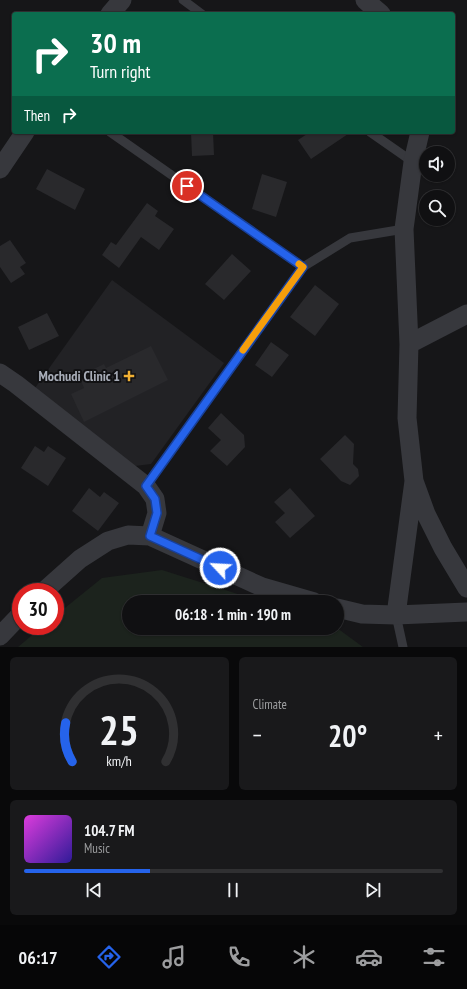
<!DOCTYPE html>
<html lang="en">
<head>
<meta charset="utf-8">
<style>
	:root { --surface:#101012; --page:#19191b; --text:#f1f3f6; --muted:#9c9d9f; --line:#303032; --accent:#2563eb }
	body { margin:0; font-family:"PT Sans Narrow",sans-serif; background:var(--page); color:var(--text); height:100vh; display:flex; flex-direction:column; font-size:15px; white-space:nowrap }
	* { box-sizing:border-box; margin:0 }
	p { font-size:13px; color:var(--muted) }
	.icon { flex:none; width:22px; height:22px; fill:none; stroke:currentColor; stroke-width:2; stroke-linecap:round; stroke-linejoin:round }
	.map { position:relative; height:647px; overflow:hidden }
	.panel { display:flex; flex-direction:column; gap:10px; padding:10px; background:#09090a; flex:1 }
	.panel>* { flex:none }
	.top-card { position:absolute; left:12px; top:12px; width:443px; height:122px; border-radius:4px; box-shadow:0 1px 3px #0004,0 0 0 1px var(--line); background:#0b6e4f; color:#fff; overflow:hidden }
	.fabs { position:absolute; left:419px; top:146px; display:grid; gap:8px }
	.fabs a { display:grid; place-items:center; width:36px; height:36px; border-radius:50%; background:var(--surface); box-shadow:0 1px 3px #0004,0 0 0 1px var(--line); font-size:20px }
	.speed { position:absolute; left:12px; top:583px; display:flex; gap:8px; font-size:20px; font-weight:700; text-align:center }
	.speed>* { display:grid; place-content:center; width:52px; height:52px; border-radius:50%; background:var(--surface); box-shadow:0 1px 3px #0004,0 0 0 1px var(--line); line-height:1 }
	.speed .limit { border:6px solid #d22; background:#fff; color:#111 }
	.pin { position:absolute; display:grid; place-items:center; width:34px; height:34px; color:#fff; margin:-17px; border:2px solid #fff; border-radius:50%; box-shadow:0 1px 4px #0007 }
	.me { position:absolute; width:44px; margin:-22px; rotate:295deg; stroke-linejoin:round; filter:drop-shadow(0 0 3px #0008) }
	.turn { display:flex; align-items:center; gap:14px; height:84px; padding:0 12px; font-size:18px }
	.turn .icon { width:52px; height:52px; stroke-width:2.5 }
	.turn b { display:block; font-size:28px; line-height:34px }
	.then { display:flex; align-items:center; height:38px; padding:0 12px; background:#0003; gap:8px; font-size:15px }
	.big { font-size:30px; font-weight:700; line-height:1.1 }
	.panel .widget { flex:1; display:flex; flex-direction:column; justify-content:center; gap:6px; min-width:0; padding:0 14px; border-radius:6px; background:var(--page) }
	.panel .dial { align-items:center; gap:0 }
	.dial svg { height:104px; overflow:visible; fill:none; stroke:var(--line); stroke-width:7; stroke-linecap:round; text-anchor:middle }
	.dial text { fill:var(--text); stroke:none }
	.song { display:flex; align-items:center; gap:12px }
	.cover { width:48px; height:48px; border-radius:6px; background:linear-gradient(135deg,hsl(300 70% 55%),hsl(250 70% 35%)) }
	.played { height:4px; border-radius:2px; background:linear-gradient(90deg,var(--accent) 30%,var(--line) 30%) }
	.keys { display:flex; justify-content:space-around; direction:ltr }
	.heat { display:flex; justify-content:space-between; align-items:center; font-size:22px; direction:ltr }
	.panel .tiles { flex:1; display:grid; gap:10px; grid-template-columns:1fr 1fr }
	.widget:last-child { grid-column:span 2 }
	.trip { position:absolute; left:122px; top:595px; width:222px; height:40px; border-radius:20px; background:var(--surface); box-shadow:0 1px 3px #0004,0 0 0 1px var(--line); font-weight:700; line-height:40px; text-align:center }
	.menu { display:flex; height:64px; justify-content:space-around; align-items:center; background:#060607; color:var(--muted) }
	.menu .icon { width:28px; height:28px }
	.menu .active { color:var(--accent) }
	.menu b { font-size:18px; color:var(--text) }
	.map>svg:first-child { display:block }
	.built { fill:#222225 }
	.green { fill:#1c231d }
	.building { fill:#29292c }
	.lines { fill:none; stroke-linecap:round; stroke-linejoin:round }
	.lane { stroke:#37383d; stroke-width:9 }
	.street { stroke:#37383d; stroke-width:19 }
	.route-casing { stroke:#184099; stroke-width:10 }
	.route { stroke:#2563eb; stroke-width:7 }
	.slow { stroke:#f59e0b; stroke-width:7 }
	.poi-dot { fill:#f2b134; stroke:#111113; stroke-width:1.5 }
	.labels { text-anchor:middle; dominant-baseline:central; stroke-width:4; stroke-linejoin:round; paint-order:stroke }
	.poi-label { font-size:14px; font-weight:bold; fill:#a8adb8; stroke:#111113; text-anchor:end }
</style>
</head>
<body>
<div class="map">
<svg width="467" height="647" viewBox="0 0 467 647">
	<rect width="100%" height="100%" fill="#161618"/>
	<!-- built -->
	<path class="built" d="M 112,280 L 224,363 L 151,464 L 135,466 L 35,388 Z"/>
	<!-- green -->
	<path class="green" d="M 162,570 L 263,602 L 129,602 L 129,628 L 337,628 L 363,647 L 18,647 L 43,626 L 55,626 L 55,616 L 102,578 Z"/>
	<!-- building -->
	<path class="building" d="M 191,132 L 213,132 L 214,155 L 192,156 Z
		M 310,132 L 351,132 L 311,159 L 298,140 Z
		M 47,169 L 85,189 L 75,210 L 36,189 Z
		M 262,174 L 287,182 L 276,217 L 252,209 Z
		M 147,203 L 158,211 L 155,216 L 174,229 L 159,250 L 141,237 L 119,268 L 102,255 L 111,242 L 116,245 Z
		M 10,240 L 26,263 L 20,267 L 25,274 L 11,283 L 0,267 L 0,246 Z
		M 232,254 L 251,271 L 224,300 L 205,284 Z
		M 315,285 L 339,304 L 315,336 L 290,317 Z
		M 47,313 L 59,336 L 29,350 L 18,327 Z
		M 271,342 L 289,355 L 272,377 L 255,365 Z
		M 151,346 L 168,380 L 84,422 L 71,394 L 84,388 L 79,376 L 104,364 L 106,368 Z
		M 221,413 L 244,435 L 245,447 L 227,466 L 210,451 L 221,440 L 208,428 Z
		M 345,435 L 354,444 L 353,464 L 358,469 L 359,476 L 350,485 L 341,481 L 320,459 Z
		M 35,446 L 44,452 L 48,446 L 66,458 L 48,486 L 21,468 Z
		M 89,488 L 100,497 L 104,492 L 119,503 L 98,531 L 72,511 Z
		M 290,488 L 315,516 L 290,538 L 275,522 L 285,513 L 274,502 Z"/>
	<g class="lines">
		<!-- lane -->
		<path class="lane" d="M 183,0 L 202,14
			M 110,132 L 303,267
			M 370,132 L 413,162
			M 146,486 L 303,267 L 350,238 L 404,229
			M 396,615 L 403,647"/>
		<!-- street -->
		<path class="street" d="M 365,0 L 381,14
			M 110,14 L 122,0
			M 0,169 L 25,132
			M 409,344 L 404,229 L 413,162 L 420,132
			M 0,373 L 16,384 L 146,486 L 155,499 L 157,513 L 150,536
			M 414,481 L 407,418 L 409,344 L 467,314
			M 43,592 L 80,559 L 108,541 L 128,535 L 150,536 L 262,587 L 314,602
			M 337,608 L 362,614 L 396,615 L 467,612
			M 396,615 L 414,481 L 426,514 L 443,548 L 467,588
			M 0,636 L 21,614"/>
	</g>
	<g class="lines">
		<!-- route casing -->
		<g class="route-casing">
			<path id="route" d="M 187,186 L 303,267 L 146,486 L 155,499 L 157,513 L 150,536 L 220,568"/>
		</g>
		<!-- route -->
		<use href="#route" class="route"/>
		<!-- slow -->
		<path class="slow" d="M 243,350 L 303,267 L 299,264"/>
	</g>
	<!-- markers -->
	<path class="poi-dot" d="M127 370h4v4h4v4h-4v4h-4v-4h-4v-4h4z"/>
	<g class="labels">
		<!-- poi labels -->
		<g class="poi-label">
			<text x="120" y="376">Mochudi Clinic 1</text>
		</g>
	</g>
</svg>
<div class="fabs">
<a><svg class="icon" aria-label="sound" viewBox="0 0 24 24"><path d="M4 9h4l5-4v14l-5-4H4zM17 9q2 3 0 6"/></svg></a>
<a><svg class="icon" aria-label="search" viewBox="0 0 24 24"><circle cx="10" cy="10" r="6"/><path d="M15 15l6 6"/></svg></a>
</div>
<div class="speed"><div class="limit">30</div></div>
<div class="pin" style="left:187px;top:186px;background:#d93025"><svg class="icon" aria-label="arrive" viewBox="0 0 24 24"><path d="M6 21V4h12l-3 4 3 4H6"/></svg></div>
<svg class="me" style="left:220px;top:568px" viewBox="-20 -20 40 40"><circle r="17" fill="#2563eb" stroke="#fff" stroke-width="3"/><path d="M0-11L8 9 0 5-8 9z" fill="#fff"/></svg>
<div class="trip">06:18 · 1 min · 190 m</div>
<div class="top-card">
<div class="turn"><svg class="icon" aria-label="right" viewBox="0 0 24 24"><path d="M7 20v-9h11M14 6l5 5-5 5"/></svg><div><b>30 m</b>Turn right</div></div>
<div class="then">Then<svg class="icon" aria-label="right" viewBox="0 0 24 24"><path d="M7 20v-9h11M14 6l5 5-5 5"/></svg></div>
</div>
</div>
<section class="panel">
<div class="tiles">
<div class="widget dial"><svg viewBox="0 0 100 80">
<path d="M14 69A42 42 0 1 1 86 69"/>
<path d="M14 69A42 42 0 0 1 9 39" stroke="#2563eb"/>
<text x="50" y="56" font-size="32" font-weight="700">25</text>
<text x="50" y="72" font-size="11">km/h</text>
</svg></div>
<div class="widget"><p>Climate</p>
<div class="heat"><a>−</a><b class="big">20°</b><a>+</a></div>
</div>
<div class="widget">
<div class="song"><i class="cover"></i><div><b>104.7 FM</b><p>Music</p></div></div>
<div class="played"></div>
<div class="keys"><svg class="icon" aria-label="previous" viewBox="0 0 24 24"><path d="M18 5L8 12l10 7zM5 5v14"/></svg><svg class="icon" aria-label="pause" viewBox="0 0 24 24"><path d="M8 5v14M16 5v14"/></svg><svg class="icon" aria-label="next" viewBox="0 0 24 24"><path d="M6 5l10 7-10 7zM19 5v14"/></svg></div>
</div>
</div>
</section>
<nav class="menu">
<b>06:17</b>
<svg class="icon active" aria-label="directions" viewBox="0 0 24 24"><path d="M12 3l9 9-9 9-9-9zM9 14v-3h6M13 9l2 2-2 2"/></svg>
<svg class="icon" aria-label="music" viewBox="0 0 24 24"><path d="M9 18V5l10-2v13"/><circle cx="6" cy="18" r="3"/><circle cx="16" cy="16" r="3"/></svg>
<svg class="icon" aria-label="phone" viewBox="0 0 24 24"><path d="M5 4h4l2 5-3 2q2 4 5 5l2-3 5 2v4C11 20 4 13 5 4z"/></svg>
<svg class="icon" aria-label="climate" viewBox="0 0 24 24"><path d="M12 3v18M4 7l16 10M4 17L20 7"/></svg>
<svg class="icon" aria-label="car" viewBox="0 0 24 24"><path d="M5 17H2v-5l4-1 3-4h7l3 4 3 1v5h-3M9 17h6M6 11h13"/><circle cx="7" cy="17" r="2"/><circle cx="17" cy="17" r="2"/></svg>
<svg class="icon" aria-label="filters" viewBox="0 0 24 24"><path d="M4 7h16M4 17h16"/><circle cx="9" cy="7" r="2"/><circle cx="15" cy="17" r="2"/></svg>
</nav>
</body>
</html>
